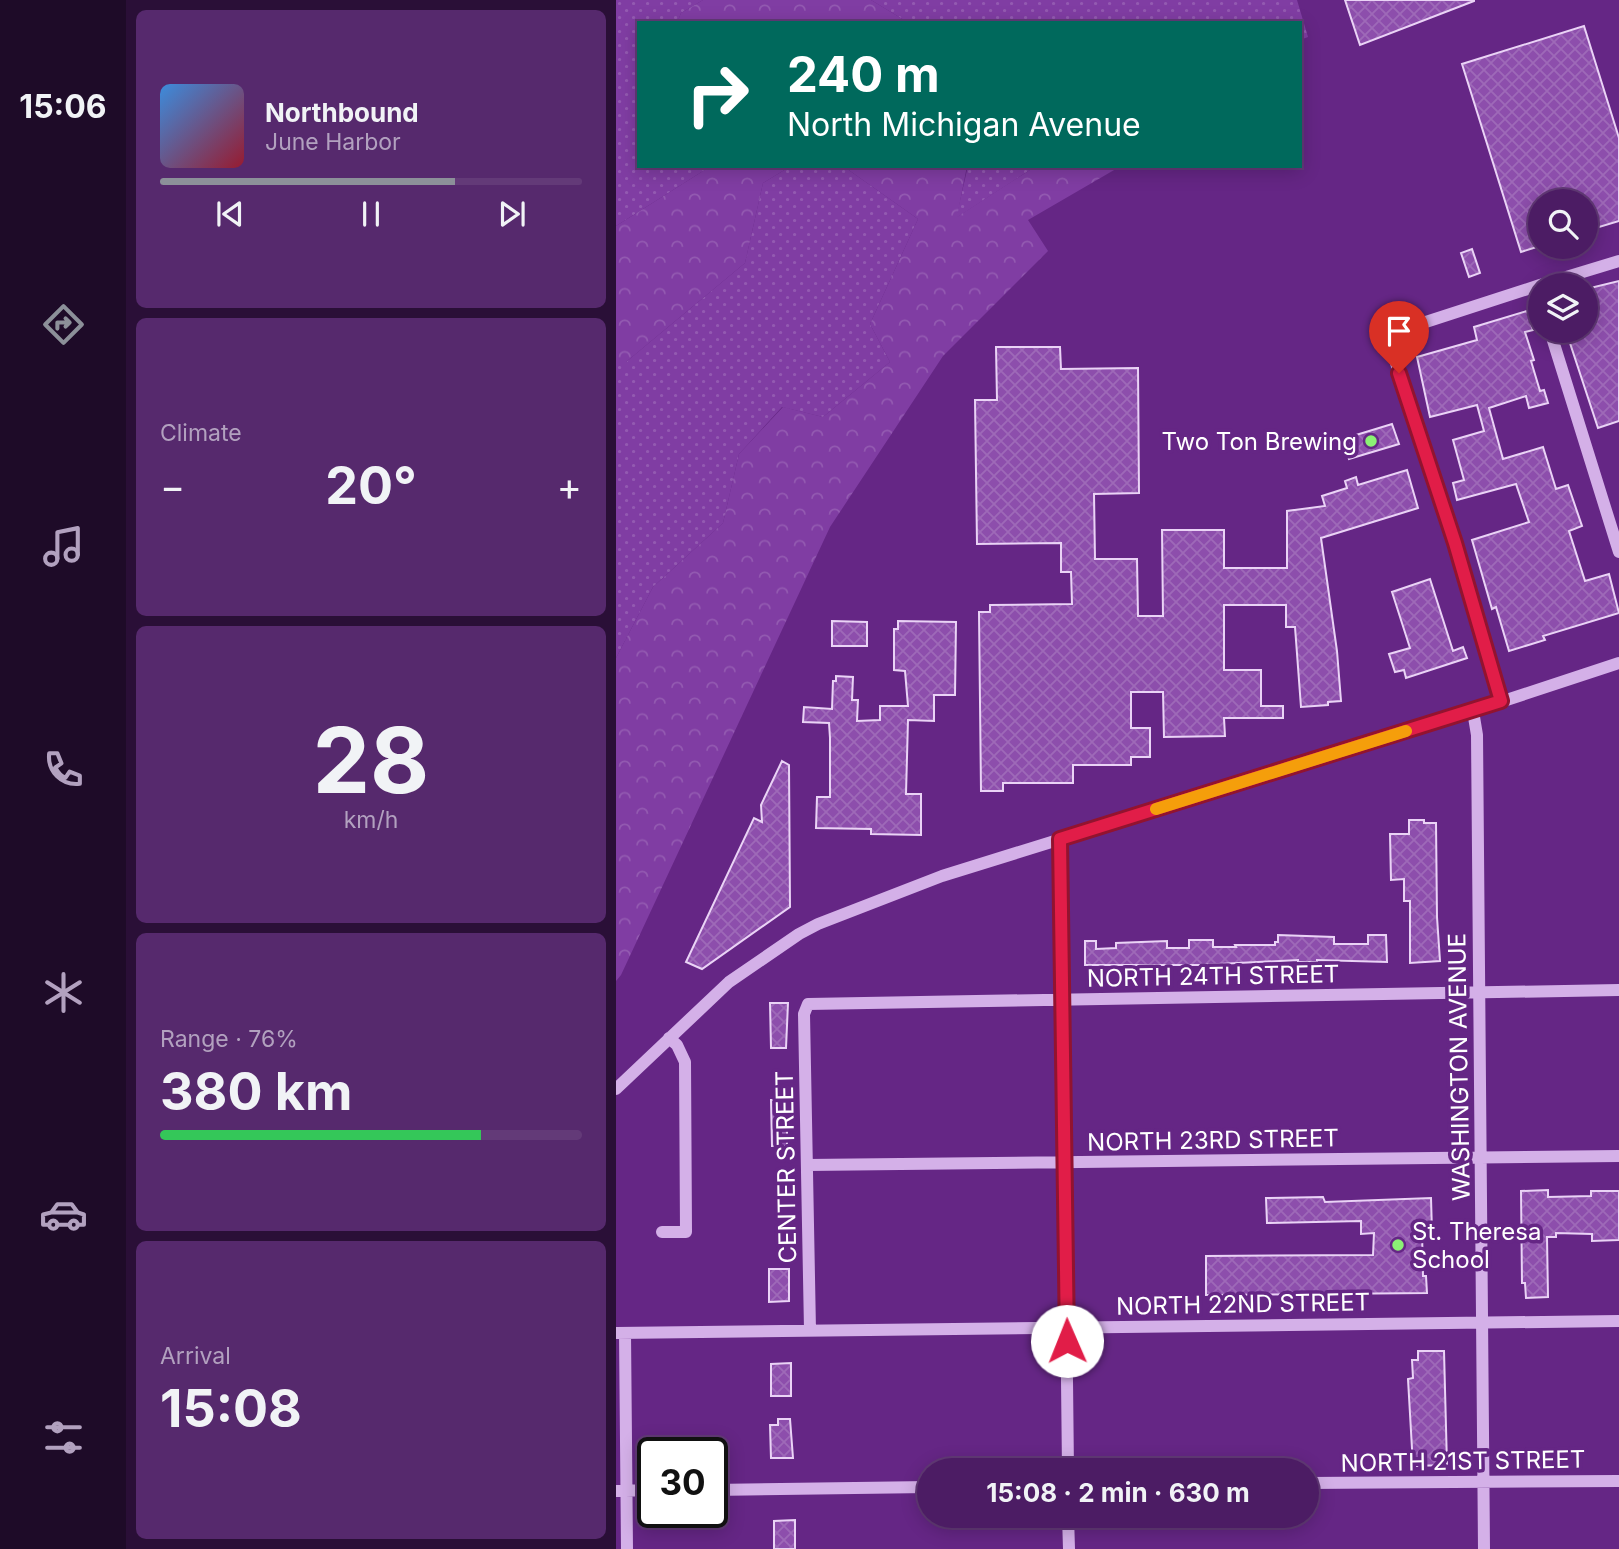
<!DOCTYPE html>
<html lang="en">
<head>
<meta charset="utf-8">
<style>
	:root { --surface:#4c1c64; --page:#56296d; --text:#f1f3f6; --muted:#b2a1bf; --line:#633a78; --accent:#8c9099 }
	body { margin:0; font-family:Inter,sans-serif; background:var(--page); color:var(--text); height:100vh; display:flex; flex-direction:column; font-size:26px; white-space:nowrap }
	* { box-sizing:border-box; margin:0 }
	p { font-size:23px; color:var(--muted) }
	.icon { flex:none; width:38px; height:38px; fill:none; stroke:currentColor; stroke-width:2; stroke-linecap:round; stroke-linejoin:round }
	.map { position:relative; flex:1; overflow:hidden }
	.sheet { display:flex; flex-direction:column; gap:10px; padding:10px; background:#2a0f37; width:490px }
	.sheet>* { flex:none }
	.banner { position:absolute; left:21px; top:21px; width:665px; height:147px; border-radius:0px; box-shadow:0 4px 18px #0003,0 0 0 2px var(--line); background:#00695c; color:#fff; overflow:hidden }
	.tools { position:absolute; left:912px; top:189px; display:grid; gap:14px }
	.tools a { display:grid; place-items:center; width:70px; height:70px; border-radius:50%; background:var(--surface); box-shadow:0 4px 18px #0003,0 0 0 2px var(--line); font-size:35px }
	.speed { position:absolute; left:21px; top:1437px; display:flex; gap:14px; font-size:35px; font-weight:700; text-align:center }
	.speed>* { display:grid; place-content:center; width:91px; height:91px; border-radius:50%; background:var(--surface); box-shadow:0 4px 18px #0003,0 0 0 2px var(--line); line-height:1 }
	.speed .limit { border:4px solid #111; border-radius:10px; background:#fff; color:#111 }
	.pin { position:absolute; display:grid; place-items:center; width:60px; height:60px; color:#fff; margin:-72px -30px; border-radius:50% 50% 50% 0; rotate:-45deg; box-shadow:0 0 7px #0007 }
	.pin .icon { rotate:45deg }
	.me { position:absolute; width:77px; margin:-38px; rotate:359deg; stroke-linejoin:round; filter:drop-shadow(0 0 5px #0008) }
	.turn { display:flex; align-items:center; gap:24px; height:147px; padding:0 35px; font-size:32px }
	.turn .icon { width:91px; height:91px; stroke-width:2.5 }
	.turn b { display:block; font-size:49px; line-height:60px }
	.big { font-size:52px; font-weight:700; line-height:1.1 }
	.sheet .widget { flex:1; display:flex; flex-direction:column; justify-content:center; gap:10px; min-width:0; padding:0 24px; border-radius:10px; background:var(--page) }
	.sheet .dial { align-items:center; gap:0 }
	.dial b { font-size:91px; line-height:1 }
	.song { display:flex; align-items:center; gap:21px }
	.cover { width:84px; height:84px; border-radius:10px; background:linear-gradient(135deg,hsl(210 70% 55%),hsl(350 70% 35%)) }
	.played { height:7px; border-radius:4px; background:linear-gradient(90deg,var(--accent) 70%,var(--line) 70%) }
	.keys { display:flex; justify-content:space-around; direction:ltr }
	.heat { display:flex; justify-content:space-between; align-items:center; font-size:38px; direction:ltr }
	.charge { height:10px; border-radius:5px; background:linear-gradient(90deg,#34c759 76%,var(--line) 0) }
	.trip { position:absolute; left:301px; top:1458px; width:402px; height:70px; border-radius:35px; background:var(--surface); box-shadow:0 4px 18px #0003,0 0 0 2px var(--line); font-weight:700; line-height:70px; text-align:center }
	main { display:flex; flex:1; min-height:0 }
	.tabs { display:flex; flex-direction:column; width:126px; justify-content:space-around; align-items:center; background:#1e0b28; color:var(--muted) }
	.tabs .icon { width:49px; height:49px }
	.tabs .selected { color:var(--accent) }
	.tabs b { font-size:32px; color:var(--text) }
	.map>svg:first-child { display:block }
	.grass { fill:url(#grass-dots) }
	.forest { fill:url(#forest-crowns) }
	.building { fill:url(#building-cross-hatch); stroke:#ead3f6; stroke-width:2 }
	.lines { fill:none; stroke-linecap:round; stroke-linejoin:round }
	.minor { stroke:#d4b0e8; stroke-width:12 }
	.route-casing { stroke:#92132f; stroke-width:18 }
	.route { stroke:#e11d48; stroke-width:12 }
	.slow { stroke:#f59e0b; stroke-width:12 }
	.poi-dot { fill:#8bf175; stroke:#652685; stroke-width:2.5 }
	.labels { text-anchor:middle; dominant-baseline:central; stroke-width:7; stroke-linejoin:round; paint-order:stroke }
	.poi-label { font-size:24px; fill:#fff; stroke:#652685; text-anchor:end }
	.street-label { font-size:24px; fill:#fff; stroke:#652685 }
</style>
</head>
<body>
<main>
<nav class="tabs">
<b>15:06</b>
<svg class="icon selected" aria-label="directions" viewBox="0 0 24 24"><path d="M12 3l9 9-9 9-9-9zM9 14v-3h6M13 9l2 2-2 2"/></svg>
<svg class="icon" aria-label="music" viewBox="0 0 24 24"><path d="M9 18V5l10-2v13"/><circle cx="6" cy="18" r="3"/><circle cx="16" cy="16" r="3"/></svg>
<svg class="icon" aria-label="phone" viewBox="0 0 24 24"><path d="M5 4h4l2 5-3 2q2 4 5 5l2-3 5 2v4C11 20 4 13 5 4z"/></svg>
<svg class="icon" aria-label="climate" viewBox="0 0 24 24"><path d="M12 3v18M4 7l16 10M4 17L20 7"/></svg>
<svg class="icon" aria-label="car" viewBox="0 0 24 24"><path d="M5 17H2v-5l4-1 3-4h7l3 4 3 1v5h-3M9 17h6M6 11h13"/><circle cx="7" cy="17" r="2"/><circle cx="17" cy="17" r="2"/></svg>
<svg class="icon" aria-label="filters" viewBox="0 0 24 24"><path d="M4 7h16M4 17h16"/><circle cx="9" cy="7" r="2"/><circle cx="15" cy="17" r="2"/></svg>
</nav>
<section class="sheet">
<div class="widget">
<div class="song"><i class="cover"></i><div><b>Northbound</b><p>June Harbor</p></div></div>
<div class="played"></div>
<div class="keys"><svg class="icon" aria-label="previous" viewBox="0 0 24 24"><path d="M18 5L8 12l10 7zM5 5v14"/></svg><svg class="icon" aria-label="pause" viewBox="0 0 24 24"><path d="M8 5v14M16 5v14"/></svg><svg class="icon" aria-label="next" viewBox="0 0 24 24"><path d="M6 5l10 7-10 7zM19 5v14"/></svg></div>
</div>
<div class="widget"><p>Climate</p>
<div class="heat"><a>−</a><b class="big">20°</b><a>+</a></div>
</div>
<div class="widget dial"><b>28</b><p>km/h</p></div>
<div class="widget"><p>Range · 76%</p><b class="big">380 km</b><div class="charge"></div></div>
<div class="widget"><p>Arrival</p><b class="big">15:08</b></div>
</section>
<div class="map">
<svg width="1003" height="1549" viewBox="0 0 1003 1549">
	<defs>
		<pattern id="grass-dots" width="8" height="8" patternUnits="userSpaceOnUse" patternTransform="scale(1.75)"><rect width="8" height="8" fill="#803da3"/><path d="M2 2h.1M6 6h.1" fill="none" stroke="#935ab1" stroke-width="1.8" stroke-linecap="round"/></pattern>
		<pattern id="forest-crowns" width="20" height="18" patternUnits="userSpaceOnUse" patternTransform="scale(1.75)"><rect width="20" height="18" fill="#803da3"/><path d="M2 6a3 3 0 1 1 6 0M12 15a3 3 0 1 1 6 0" fill="none" stroke="#935ab1"/></pattern>
		<pattern id="building-cross-hatch" width="8" height="8" patternUnits="userSpaceOnUse" patternTransform="scale(1.75)"><rect width="8" height="8" fill="#8d4eac"/><path d="M0 0l8 8M0 8l8-8" fill="none" stroke="#9e69b8"/></pattern>
	</defs>
	<rect width="100%" height="100%" fill="#652685"/>
	<!-- grass -->
	<path class="grass" d="M 0,0 L 87,0 L 65,13 L 61,23 L 23,23 L 23,166 L 95,166 L 0,226 Z
		M 255,0 L 681,0 L 692,37 L 684,40 L 684,23 L 293,23 Z
		M 175,166 L 227,166 L 302,219 L 254,324 L 274,362 L 207,417 L 166,407 L 123,454 L 107,523 L 37,587 L 0,658 L 0,362 L 10,362 L 129,263 L 147,183 Z
		M 352,166 L 420,166 L 340,218 Z"/>
	<!-- forest -->
	<path class="forest" d="M 87,0 L 255,0 L 293,23 L 61,23 L 65,13 Z
		M 95,166 L 175,166 L 147,183 L 129,263 L 10,362 L 0,362 L 0,226 Z
		M 227,166 L 351,166 L 341,217 L 420,166 L 505,166 L 412,220 L 432,251 L 327,356 L 214,527 L 5,975 L 0,981 L 0,658 L 37,587 L 107,523 L 123,454 L 167,407 L 207,417 L 274,362 L 254,324 L 302,219 Z"/>
	<!-- building -->
	<path class="building" d="M 729,0 L 858,0 L 858,1 L 744,45 Z
		M 968,26 L 1003,138 L 1003,221 L 970,231 L 970,201 L 924,201 L 924,246 L 905,252 L 846,64 Z
		M 856,249 L 864,273 L 853,277 L 845,253 Z
		M 1003,281 L 1003,421 L 982,428 L 950,331 L 970,331 L 970,289 Z
		M 911,311 L 917,330 L 909,332 L 918,360 L 915,361 L 924,391 L 928,390 L 932,403 L 913,408 L 910,396 L 873,408 L 887,459 L 927,447 L 940,489 L 952,485 L 966,526 L 953,531 L 969,581 L 993,574 L 1003,613 L 927,636 L 929,640 L 893,651 L 880,607 L 876,609 L 856,540 L 913,522 L 900,484 L 841,500 L 837,483 L 848,480 L 837,440 L 868,431 L 861,405 L 814,417 L 801,357 L 861,340 L 858,327 Z
		M 380,347 L 444,347 L 445,369 L 522,368 L 523,493 L 478,494 L 479,559 L 521,559 L 522,616 L 547,616 L 546,530 L 608,530 L 608,568 L 671,568 L 671,511 L 709,506 L 706,496 L 731,488 L 729,481 L 740,477 L 742,485 L 791,470 L 802,508 L 705,538 L 721,651 L 725,701 L 712,702 L 712,705 L 685,707 L 679,627 L 670,627 L 670,605 L 608,605 L 608,670 L 645,670 L 645,706 L 667,706 L 667,718 L 608,718 L 609,736 L 548,737 L 547,692 L 515,692 L 515,728 L 534,728 L 534,757 L 515,757 L 515,765 L 457,765 L 457,783 L 387,783 L 387,791 L 365,791 L 363,612 L 374,612 L 374,605 L 456,604 L 455,572 L 445,572 L 445,543 L 361,544 L 359,400 L 381,400 Z
		M 776,424 L 783,444 L 733,459 L 727,439 Z
		M 814,579 L 837,651 L 847,647 L 851,658 L 790,678 L 788,670 L 779,672 L 773,654 L 794,648 L 776,592 Z
		M 216,621 L 251,622 L 251,646 L 216,646 Z
		M 282,621 L 340,622 L 339,695 L 318,695 L 318,721 L 292,720 L 290,794 L 305,794 L 305,835 L 255,834 L 255,829 L 200,828 L 201,797 L 214,797 L 214,738 L 213,723 L 187,722 L 188,707 L 216,709 L 217,681 L 220,681 L 220,676 L 237,677 L 236,700 L 242,700 L 241,721 L 264,720 L 264,706 L 292,706 L 289,671 L 278,670 L 278,629 L 282,629 Z
		M 166,761 L 173,765 L 174,907 L 86,969 L 70,962 L 138,818 L 146,822 L 145,805 Z
		M 793,820 L 808,820 L 808,823 L 820,823 L 821,917 L 824,961 L 794,963 L 794,901 L 788,901 L 788,879 L 775,880 L 774,834 L 793,834 Z
		M 662,935 L 718,937 L 718,944 L 752,944 L 752,935 L 770,935 L 771,962 L 701,960 L 701,962 L 682,962 L 682,960 L 583,965 L 469,965 L 469,941 L 480,941 L 480,949 L 500,948 L 500,943 L 525,942 L 551,941 L 551,948 L 573,948 L 573,940 L 597,940 L 597,947 L 620,947 L 619,945 L 659,945 L 659,942 L 662,942 Z
		M 154,1003 L 172,1003 L 170,1048 L 155,1048 Z
		M 155,1100 L 175,1100 L 175,1126 L 171,1126 L 171,1146 L 156,1146 Z
		M 932,1190 L 932,1197 L 975,1196 L 975,1191 L 1003,1191 L 1003,1240 L 976,1241 L 976,1234 L 940,1233 L 940,1237 L 931,1237 L 932,1297 L 910,1298 L 909,1283 L 906,1283 L 905,1191 Z
		M 707,1197 L 709,1202 L 815,1198 L 816,1232 L 806,1232 L 807,1276 L 810,1276 L 811,1293 L 590,1295 L 590,1256 L 757,1255 L 758,1233 L 745,1234 L 745,1221 L 651,1223 L 650,1198 Z
		M 153,1269 L 173,1269 L 173,1301 L 153,1302 Z
		M 802,1351 L 828,1351 L 831,1465 L 797,1466 L 792,1379 L 797,1378 L 796,1360 L 802,1360 Z
		M 175,1363 L 175,1396 L 155,1396 L 155,1364 Z
		M 162,1419 L 174,1419 L 177,1458 L 155,1458 L 154,1425 L 162,1425 Z
		M 179,1520 L 179,1549 L 158,1549 L 158,1521 Z"/>
	<g class="lines">
		<!-- minor -->
		<path class="minor" d="M 924,285 L 1003,261
			M 934,331 L 1003,552
			M 885,701 L 839,543 L 775,348 L 776,339 L 782,331 L 924,285
			M 857,711 L 861,735 L 868,1549
			M 445,839 L 452,1470
			M 0,1089 L 113,982 L 183,934 L 202,924 L 326,876 L 857,711 L 1003,663
			M 191,1165 L 1003,1156
			M 46,1232 L 70,1232 L 69,1062 L 61,1045 L 53,1038
			M 194,1330 L 188,1014 L 192,1004 L 1003,990
			M 0,1333 L 1003,1321
			M 9,1333 L 11,1549
			M 691,1483 L 1003,1481
			M 96,1490 L 313,1487
			M 0,1491 L 37,1490
			M 452,1516 L 453,1549"/>
	</g>
	<g class="lines">
		<!-- route casing -->
		<g class="route-casing">
			<path id="route" d="M 451,1341 L 444,839 L 885,701 L 839,543 L 783,373"/>
		</g>
		<!-- route -->
		<use href="#route" class="route"/>
		<!-- slow -->
		<path class="slow" d="M 540,809 L 790,731"/>
	</g>
	<!-- markers -->
	<g class="poi-dot">
		<circle cx="755" cy="441" r="7"/>
		<circle cx="782" cy="1245" r="7"/>
	</g>
	<g class="labels">
		<!-- poi labels -->
		<g class="poi-label">
			<text x="741" y="441">Two Ton Brewing</text>
			<text x="796" y="1231" text-anchor="start">St. Theresa<tspan x="796" dy="28">School</tspan></text>
		</g>
		<!-- street labels -->
		<g class="street-label">
			<text transform="translate(597 976) rotate(-1)">NORTH 24TH STREET</text>
			<text transform="translate(843 1067) rotate(-91)">WASHINGTON AVENUE</text>
			<text transform="translate(597 1140) rotate(-1)">NORTH 23RD STREET</text>
			<text transform="translate(170 1167) rotate(-91)">CENTER STREET</text>
			<text transform="translate(627 1304) rotate(-1)">NORTH 22ND STREET</text>
			<text transform="translate(847 1461) rotate(-1)">NORTH 21ST STREET</text>
		</g>
	</g>
</svg>
<div class="tools">
<a><svg class="icon" aria-label="search" viewBox="0 0 24 24"><circle cx="10" cy="10" r="6"/><path d="M15 15l6 6"/></svg></a>
<a><svg class="icon" aria-label="layers" viewBox="0 0 24 24"><path d="M12 4l9 5-9 5-9-5zM3 14l9 5 9-5"/></svg></a>
</div>
<div class="speed"><div class="limit">30</div></div>
<div class="pin" style="left:783px;top:373px;background:#d93025"><svg class="icon" aria-label="arrive" viewBox="0 0 24 24"><path d="M6 21V4h12l-3 4 3 4H6"/></svg></div>
<svg class="me" style="left:451px;top:1341px" viewBox="-20 -20 40 40"><circle r="19" fill="#fff"/><path d="M0-13L10 11 0 6-10 11z" fill="#e11d48"/></svg>
<div class="trip">15:08 · 2 min · 630 m</div>
<div class="banner">
<div class="turn"><svg class="icon" aria-label="right" viewBox="0 0 24 24"><path d="M7 20v-9h11M14 6l5 5-5 5"/></svg><div><b>240 m</b>North Michigan Avenue</div></div>
</div>
</div>
</main>
</body>
</html>
